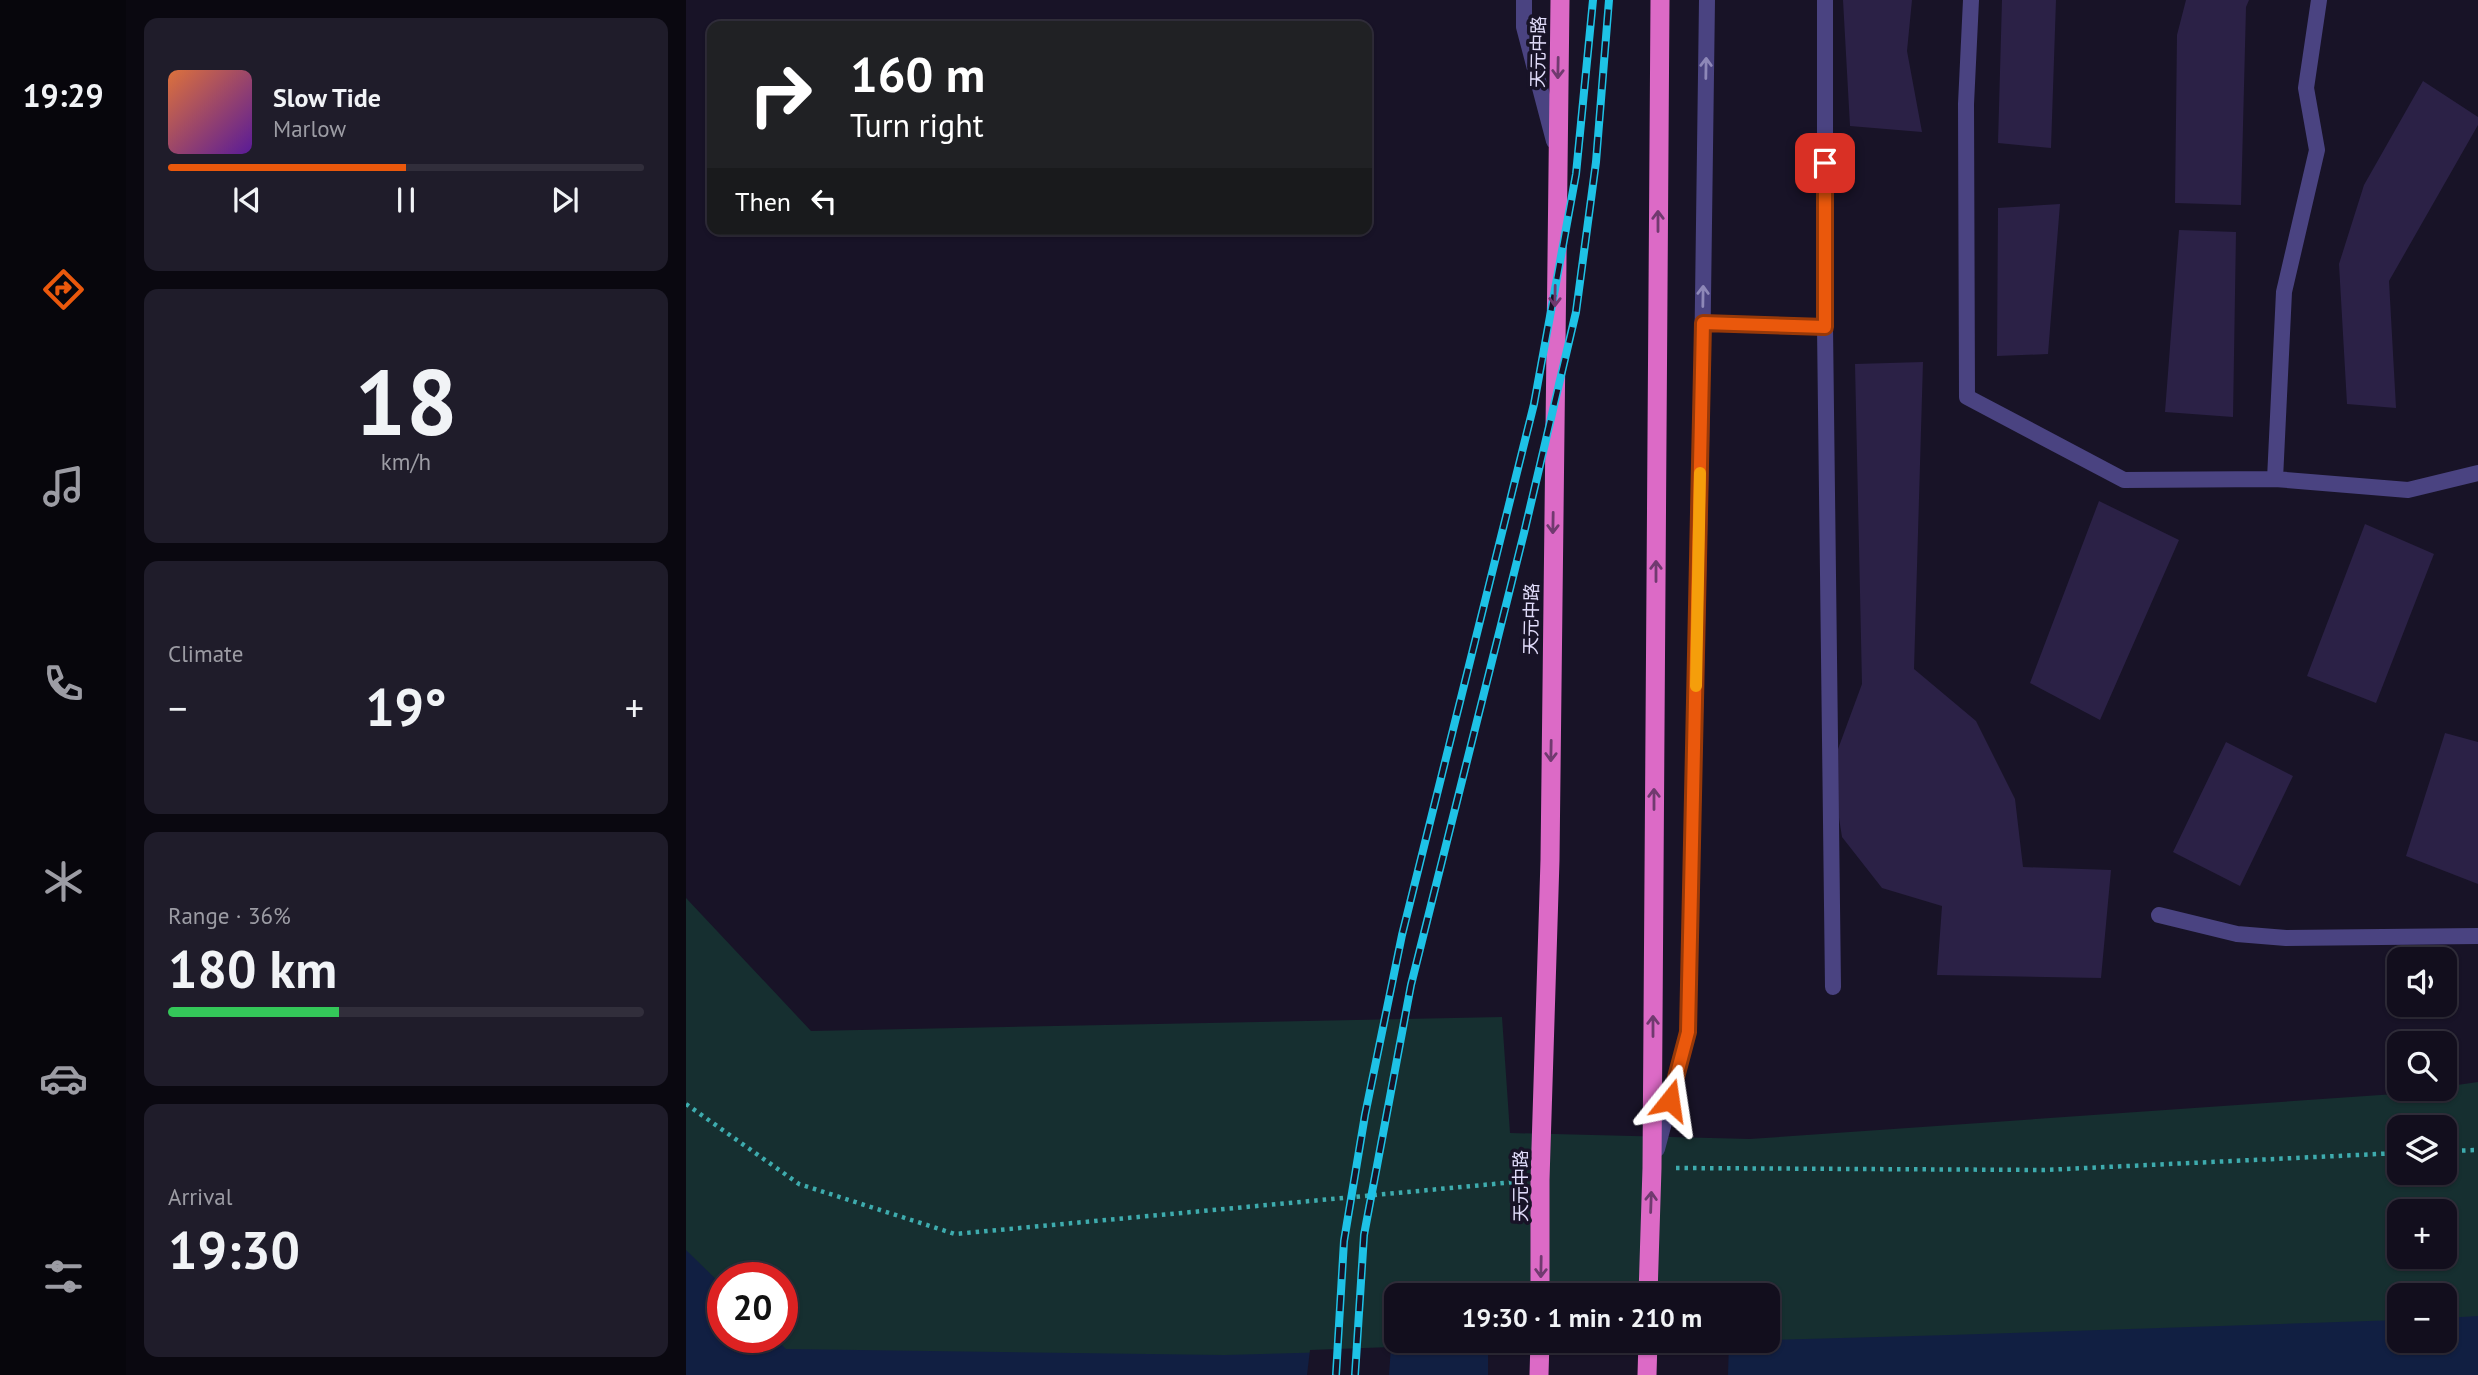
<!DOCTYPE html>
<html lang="en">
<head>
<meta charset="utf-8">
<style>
	:root { --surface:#120e1d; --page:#1f1c2a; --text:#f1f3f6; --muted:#9c9ca4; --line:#312e3b; --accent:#ea580c }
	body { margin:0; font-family:"PT Sans","Noto Sans SC",sans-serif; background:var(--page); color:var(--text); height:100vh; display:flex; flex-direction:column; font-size:26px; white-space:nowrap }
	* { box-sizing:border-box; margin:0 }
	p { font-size:23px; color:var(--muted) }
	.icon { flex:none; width:38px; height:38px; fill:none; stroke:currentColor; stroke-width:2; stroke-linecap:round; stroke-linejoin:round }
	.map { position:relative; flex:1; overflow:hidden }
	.sheet { display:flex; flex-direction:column; gap:18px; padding:18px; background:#0a0810; width:560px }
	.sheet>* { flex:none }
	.hud { position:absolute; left:21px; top:21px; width:665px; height:214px; border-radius:14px; box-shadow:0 2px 5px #0004,0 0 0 2px var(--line); background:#202124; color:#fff; overflow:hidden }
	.fabs { position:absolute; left:1701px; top:947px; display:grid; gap:14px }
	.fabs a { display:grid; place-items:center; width:70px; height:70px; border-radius:14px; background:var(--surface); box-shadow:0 2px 5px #0004,0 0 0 2px var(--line); font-size:35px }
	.speed { position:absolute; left:21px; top:1262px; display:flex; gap:14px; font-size:35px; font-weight:700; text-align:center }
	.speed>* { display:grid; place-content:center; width:91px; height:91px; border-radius:50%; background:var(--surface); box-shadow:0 2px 5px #0004,0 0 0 2px var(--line); line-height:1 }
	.speed .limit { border:10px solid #d22; background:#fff; color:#111 }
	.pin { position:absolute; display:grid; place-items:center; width:60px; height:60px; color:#fff; margin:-30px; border-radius:14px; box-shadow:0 4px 10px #0006 }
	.me { position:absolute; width:77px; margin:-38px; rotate:15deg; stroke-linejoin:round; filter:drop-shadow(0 0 5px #0008) }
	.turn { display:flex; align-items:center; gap:24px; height:147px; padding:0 28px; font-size:32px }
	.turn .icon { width:91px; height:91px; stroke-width:2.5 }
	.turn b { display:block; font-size:49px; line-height:60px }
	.then { display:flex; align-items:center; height:66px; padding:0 28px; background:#0003; gap:14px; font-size:26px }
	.big { font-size:52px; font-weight:700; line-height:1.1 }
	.sheet .card { flex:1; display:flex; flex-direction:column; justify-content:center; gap:10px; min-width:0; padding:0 24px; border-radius:14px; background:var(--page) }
	.sheet .dial { align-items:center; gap:0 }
	.dial b { font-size:91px; line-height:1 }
	.song { display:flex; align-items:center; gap:21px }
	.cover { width:84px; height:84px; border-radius:10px; background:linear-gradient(135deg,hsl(20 70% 55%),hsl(270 70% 35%)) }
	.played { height:7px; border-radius:4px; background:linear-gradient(90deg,var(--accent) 50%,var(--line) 50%) }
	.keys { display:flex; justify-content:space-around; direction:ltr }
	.heat { display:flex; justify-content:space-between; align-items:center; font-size:38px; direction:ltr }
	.charge { height:10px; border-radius:5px; background:linear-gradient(90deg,#34c759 36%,var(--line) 0) }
	.trip { position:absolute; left:698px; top:1283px; width:396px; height:70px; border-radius:14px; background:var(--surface); box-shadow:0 2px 5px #0004,0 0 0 2px var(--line); font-weight:700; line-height:70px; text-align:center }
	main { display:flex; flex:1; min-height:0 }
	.dock { display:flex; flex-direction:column; width:126px; justify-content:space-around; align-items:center; background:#07060c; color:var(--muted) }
	.dock .icon { width:49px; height:49px }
	.dock .active { color:var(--accent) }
	.dock b { font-size:32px; color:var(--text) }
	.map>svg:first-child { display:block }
	.green { fill:#162f30; fill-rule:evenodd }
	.water { fill:#111f42 }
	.pier { fill:#181327 }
	.building { fill:#2b2146 }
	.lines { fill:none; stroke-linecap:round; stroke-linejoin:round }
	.path { stroke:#3eacae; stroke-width:4.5; stroke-dasharray:3.5 5; stroke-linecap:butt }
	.service { stroke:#4a4381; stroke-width:16 }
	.trunk { stroke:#dc6ac6; stroke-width:19 }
	.rail-casing { stroke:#1ec2e6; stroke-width:8 }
	.rail { stroke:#181327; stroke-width:5; stroke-dasharray:16; stroke-linecap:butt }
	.oneway { stroke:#703a6f }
	.oneway2 { stroke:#8e88b8 }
	.route-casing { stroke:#983908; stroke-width:18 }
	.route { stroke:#ea580c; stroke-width:12 }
	.slow { stroke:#f59e0b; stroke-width:12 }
	.labels { text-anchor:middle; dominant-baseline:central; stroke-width:7; stroke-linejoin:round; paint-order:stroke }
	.street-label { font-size:18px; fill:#e2ddfb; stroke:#181327 }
</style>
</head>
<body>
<main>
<nav class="dock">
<b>19:29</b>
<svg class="icon active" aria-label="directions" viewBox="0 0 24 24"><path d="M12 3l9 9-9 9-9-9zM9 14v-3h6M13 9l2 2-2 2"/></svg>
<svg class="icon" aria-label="music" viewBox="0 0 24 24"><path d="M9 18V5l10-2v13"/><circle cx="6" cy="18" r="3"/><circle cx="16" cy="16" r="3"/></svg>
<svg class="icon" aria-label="phone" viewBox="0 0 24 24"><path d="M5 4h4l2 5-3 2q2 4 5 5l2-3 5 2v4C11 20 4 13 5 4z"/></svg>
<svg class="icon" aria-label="climate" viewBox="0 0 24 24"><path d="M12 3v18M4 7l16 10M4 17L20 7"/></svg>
<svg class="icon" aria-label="car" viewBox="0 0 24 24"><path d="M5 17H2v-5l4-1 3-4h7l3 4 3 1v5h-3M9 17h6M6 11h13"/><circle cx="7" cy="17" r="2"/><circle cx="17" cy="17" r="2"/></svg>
<svg class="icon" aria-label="filters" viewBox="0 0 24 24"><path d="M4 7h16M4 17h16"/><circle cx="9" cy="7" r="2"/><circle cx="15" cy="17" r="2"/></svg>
</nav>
<section class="sheet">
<div class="card">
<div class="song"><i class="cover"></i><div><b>Slow Tide</b><p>Marlow</p></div></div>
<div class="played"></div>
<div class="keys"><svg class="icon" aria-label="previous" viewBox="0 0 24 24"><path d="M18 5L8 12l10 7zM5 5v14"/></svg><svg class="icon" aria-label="pause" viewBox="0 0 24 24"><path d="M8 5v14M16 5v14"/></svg><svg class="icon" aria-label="next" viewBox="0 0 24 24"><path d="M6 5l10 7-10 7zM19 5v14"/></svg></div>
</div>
<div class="card dial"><b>18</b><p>km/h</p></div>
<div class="card"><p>Climate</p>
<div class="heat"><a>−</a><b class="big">19°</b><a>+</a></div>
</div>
<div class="card"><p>Range · 36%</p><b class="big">180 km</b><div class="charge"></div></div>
<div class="card"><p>Arrival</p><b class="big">19:30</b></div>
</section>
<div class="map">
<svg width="1792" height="1375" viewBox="0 0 1792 1375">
	<rect width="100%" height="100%" fill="#181327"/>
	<!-- green -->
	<path class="green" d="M 0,898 L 125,1031 L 816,1017 L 824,1133 L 1064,1139 L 1709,1094 L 1792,1082 L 1792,1375 L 0,1375 ZM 1713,1127 L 1759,1127 L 1759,1172 L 1713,1172 ZM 1713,1211 L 1759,1211 L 1759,1256 L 1713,1256 ZM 37,1278 L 96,1278 L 96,1337 L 37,1337 ZM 710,1295 L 1082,1295 L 1082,1340 L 710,1340 ZM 1713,1295 L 1759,1295 L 1759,1340 L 1713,1340 Z"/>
	<!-- water -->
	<path class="water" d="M 0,1250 L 37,1286 L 37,1337 L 88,1337 L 100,1349 L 538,1355 L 1264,1335 L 1713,1320 L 1713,1340 L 1759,1340 L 1759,1318 L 1792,1316 L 1792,1375 L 0,1375 Z"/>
	<!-- pier -->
	<path class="pier" d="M 954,1340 L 1043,1341 L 1042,1375 L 802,1375 L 802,1345 Z
		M 705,1347 L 703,1375 L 621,1375 L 624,1350 Z"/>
	<!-- building -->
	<path class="building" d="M 1157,0 L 1226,0 L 1221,51 L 1236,132 L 1164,126 Z
		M 1316,0 L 1370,0 L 1365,148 L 1312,143 Z
		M 1500,0 L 1563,0 L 1560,7 L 1555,205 L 1489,203 L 1491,35 Z
		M 1737,81 L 1792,117 L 1792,125 L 1703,281 L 1710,408 L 1661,404 L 1653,264 L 1678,185 Z
		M 1374,204 L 1362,354 L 1311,356 L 1312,208 Z
		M 1493,230 L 1550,232 L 1547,417 L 1479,412 Z
		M 1237,362 L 1228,669 L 1290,721 L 1329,799 L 1337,867 L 1425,870 L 1415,978 L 1251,975 L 1256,906 L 1196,888 L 1156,837 L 1145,768 L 1176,684 L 1169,364 Z
		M 1413,501 L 1493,540 L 1414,720 L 1344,683 Z
		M 1679,524 L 1748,554 L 1690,703 L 1621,676 Z
		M 1759,733 L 1792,742 L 1792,884 L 1720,856 Z
		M 1540,742 L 1607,776 L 1554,886 L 1487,852 Z"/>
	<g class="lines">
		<!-- path -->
		<path class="path" d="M 0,1104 L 113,1184 L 269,1234 L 829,1182
			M 1759,1151 L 1792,1150
			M 990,1168 L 1358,1170 L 1713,1153"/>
		<!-- service -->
		<path class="service" d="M 838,0 L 838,27 L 868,141
			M 1139,0 L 1139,327 L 1147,987
			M 1285,0 L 1280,104 L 1281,397 L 1438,480 L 1589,479 L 1722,490 L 1792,473
			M 1017,323 L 1139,327
			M 1589,479 L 1598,292 L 1631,150 L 1620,88 L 1633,0
			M 1473,915 L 1551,934 L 1600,938 L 1792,936
			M 971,1149 L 1002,1032 L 1015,447 L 1021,0"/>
		<!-- trunk -->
		<path class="trunk" d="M 854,1295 L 854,1180 L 864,860 L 874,0
			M 962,1295 L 966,1168 L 974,0
			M 853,1375 L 854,1340
			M 961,1375 L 962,1340"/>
		<!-- rail casing -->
		<g class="rail-casing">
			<path id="rail" d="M 650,1375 L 658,1241 L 679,1115 L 716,935 L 848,404 L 890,174 L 907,0
				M 669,1375 L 678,1235 L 725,985 L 838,533 L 890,312 L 910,162 L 923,0"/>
		</g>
		<!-- rail -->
		<use href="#rail" class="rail"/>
	</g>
	<!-- one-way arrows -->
	<defs><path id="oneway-shaft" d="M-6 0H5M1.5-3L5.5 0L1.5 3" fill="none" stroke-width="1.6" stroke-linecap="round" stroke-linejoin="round" transform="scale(1.75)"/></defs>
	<g class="oneway">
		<use href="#oneway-shaft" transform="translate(872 68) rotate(91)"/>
		<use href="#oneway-shaft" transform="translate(972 221) rotate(-90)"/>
		<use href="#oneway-shaft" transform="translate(869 296) rotate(91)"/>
		<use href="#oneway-shaft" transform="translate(867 523) rotate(91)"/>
		<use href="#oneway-shaft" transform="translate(970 571) rotate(-90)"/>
		<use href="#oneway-shaft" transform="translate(865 751) rotate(91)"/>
		<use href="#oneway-shaft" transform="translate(968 799) rotate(-90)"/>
		<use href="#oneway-shaft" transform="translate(967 1026) rotate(-90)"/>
		<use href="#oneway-shaft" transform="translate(965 1202) rotate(-88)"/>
		<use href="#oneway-shaft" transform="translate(855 1267) rotate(91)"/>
	</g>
	<g class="oneway2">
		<use href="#oneway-shaft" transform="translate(1020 68) rotate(-89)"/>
		<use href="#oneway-shaft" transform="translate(1017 296) rotate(-89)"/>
	</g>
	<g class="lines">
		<!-- route casing -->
		<g class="route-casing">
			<path id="route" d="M 984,1100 L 1002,1032 L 1017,323 L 1139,327 L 1139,163"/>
		</g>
		<!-- route -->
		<use href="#route" class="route"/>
		<!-- slow -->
		<path class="slow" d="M 1010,686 L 1014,473"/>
	</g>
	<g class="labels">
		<!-- street labels -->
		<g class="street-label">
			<text transform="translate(852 52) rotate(-89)">天元中路</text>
			<text transform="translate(845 619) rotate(-89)">天元中路</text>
			<text transform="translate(834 1186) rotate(-90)">天元中路</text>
		</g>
	</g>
</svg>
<div class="fabs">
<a><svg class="icon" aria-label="sound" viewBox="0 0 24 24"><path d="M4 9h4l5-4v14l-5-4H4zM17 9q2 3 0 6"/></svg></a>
<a><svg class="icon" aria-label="search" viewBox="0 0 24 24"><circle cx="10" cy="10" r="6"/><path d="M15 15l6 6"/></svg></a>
<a><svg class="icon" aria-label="layers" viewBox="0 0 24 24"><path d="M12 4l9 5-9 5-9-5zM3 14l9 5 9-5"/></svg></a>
<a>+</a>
<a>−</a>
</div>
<div class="speed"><div class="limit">20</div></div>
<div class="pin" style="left:1139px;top:163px;background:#d93025"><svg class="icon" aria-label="arrive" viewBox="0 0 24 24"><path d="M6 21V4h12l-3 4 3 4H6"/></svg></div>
<svg class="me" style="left:984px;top:1100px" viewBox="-20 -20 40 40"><path d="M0-17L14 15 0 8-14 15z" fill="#ea580c" stroke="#fff" stroke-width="4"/></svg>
<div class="trip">19:30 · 1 min · 210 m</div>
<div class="hud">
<div class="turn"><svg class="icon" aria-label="right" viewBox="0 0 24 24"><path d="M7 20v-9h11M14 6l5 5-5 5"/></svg><div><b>160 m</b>Turn right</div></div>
<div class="then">Then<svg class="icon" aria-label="left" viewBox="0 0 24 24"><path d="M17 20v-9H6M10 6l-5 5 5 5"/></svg></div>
</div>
</div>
</main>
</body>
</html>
